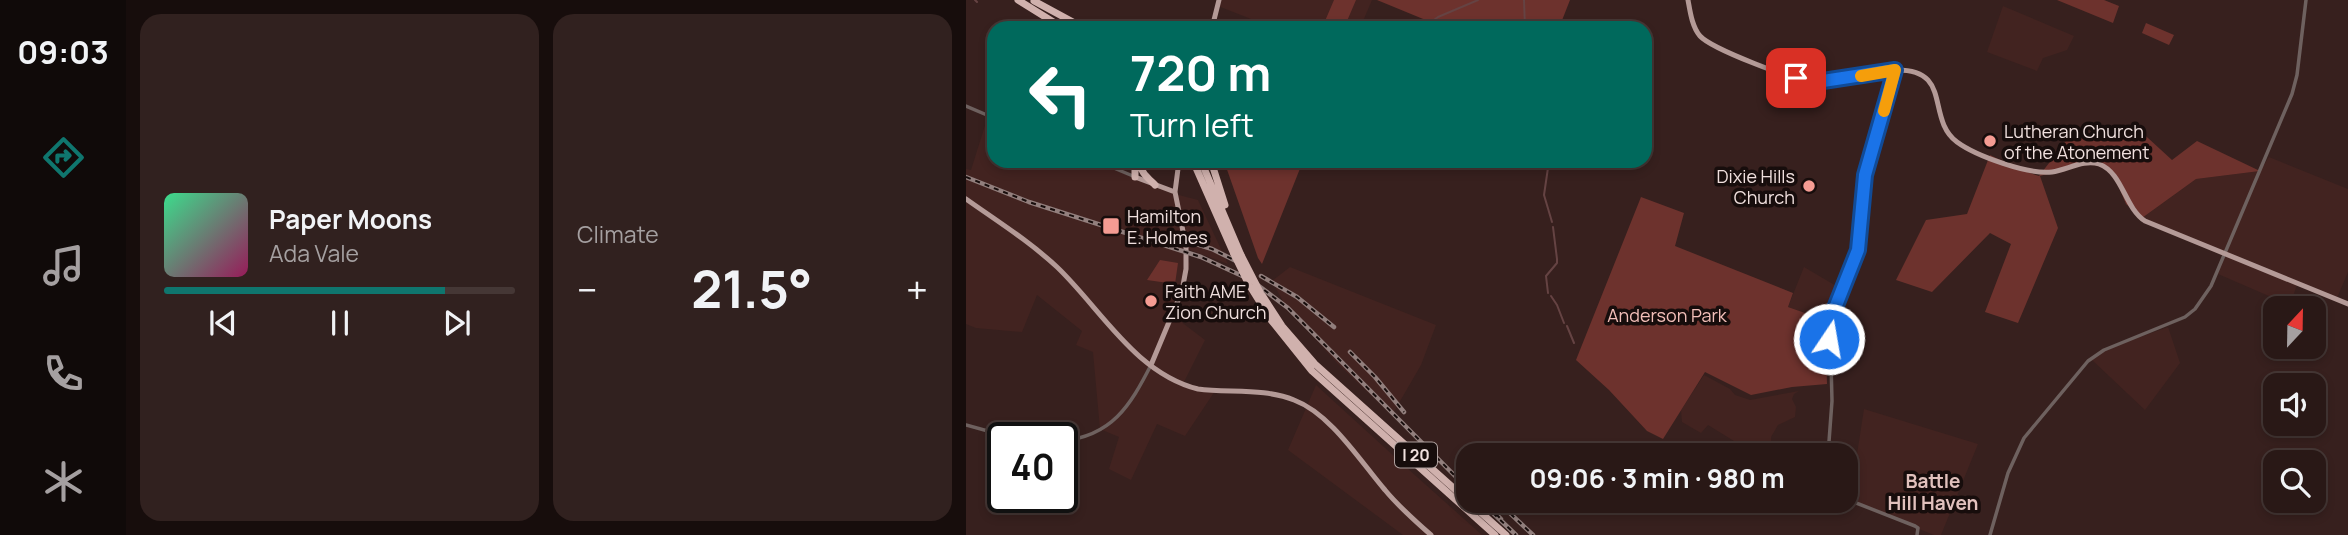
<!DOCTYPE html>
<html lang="en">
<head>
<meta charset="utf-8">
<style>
	:root { --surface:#291816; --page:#31211f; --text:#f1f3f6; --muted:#a5a0a1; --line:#453735; --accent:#0f766e }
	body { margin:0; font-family:Manrope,sans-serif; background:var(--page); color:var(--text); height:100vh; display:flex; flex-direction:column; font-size:26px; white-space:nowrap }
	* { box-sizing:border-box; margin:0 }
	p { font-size:23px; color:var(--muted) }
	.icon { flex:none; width:38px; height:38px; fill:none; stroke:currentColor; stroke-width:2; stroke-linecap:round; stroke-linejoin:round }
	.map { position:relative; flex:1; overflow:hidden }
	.panel { display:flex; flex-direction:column; gap:14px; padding:14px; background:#170d0c; width:840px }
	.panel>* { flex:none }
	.banner { position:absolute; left:21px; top:21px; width:665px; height:147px; border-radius:21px; box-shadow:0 4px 10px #0003,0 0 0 2px var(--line); background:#00695c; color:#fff; overflow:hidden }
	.needle { width:46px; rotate:22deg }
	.controls { position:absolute; left:1297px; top:296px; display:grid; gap:14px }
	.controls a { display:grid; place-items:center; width:63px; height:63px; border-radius:14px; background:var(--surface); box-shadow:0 4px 10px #0003,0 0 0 2px var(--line); font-size:35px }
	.speed { position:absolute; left:21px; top:422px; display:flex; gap:14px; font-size:35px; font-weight:700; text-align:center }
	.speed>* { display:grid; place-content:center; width:91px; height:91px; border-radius:50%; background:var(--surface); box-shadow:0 4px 10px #0003,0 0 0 2px var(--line); line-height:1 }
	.speed .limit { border:4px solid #111; border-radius:10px; background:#fff; color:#111 }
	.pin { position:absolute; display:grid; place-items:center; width:60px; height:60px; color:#fff; margin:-30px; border-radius:14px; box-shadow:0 4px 10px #0006 }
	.me { position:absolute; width:77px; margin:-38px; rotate:12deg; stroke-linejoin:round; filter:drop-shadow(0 0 5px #0008) }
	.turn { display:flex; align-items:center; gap:24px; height:147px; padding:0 28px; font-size:32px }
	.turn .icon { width:91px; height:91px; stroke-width:2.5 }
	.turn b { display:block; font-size:49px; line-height:60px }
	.big { font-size:52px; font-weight:700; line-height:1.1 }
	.panel .card { flex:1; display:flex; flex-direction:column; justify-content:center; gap:10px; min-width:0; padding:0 24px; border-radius:21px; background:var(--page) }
	.song { display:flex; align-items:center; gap:21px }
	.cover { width:84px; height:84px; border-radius:10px; background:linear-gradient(135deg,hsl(150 70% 55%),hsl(330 70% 35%)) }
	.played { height:7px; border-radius:4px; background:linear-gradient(90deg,var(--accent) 80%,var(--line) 80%) }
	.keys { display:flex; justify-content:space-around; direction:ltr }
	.heat { display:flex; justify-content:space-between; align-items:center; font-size:38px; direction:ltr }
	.panel .tiles { flex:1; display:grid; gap:14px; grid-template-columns:repeat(2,1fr) }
	.trip { position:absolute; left:490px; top:443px; width:402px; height:70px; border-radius:21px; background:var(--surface); box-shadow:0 4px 10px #0003,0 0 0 2px var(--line); font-weight:700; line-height:70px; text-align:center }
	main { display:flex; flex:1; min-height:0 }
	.menu { display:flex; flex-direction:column; width:126px; justify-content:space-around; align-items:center; background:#100a09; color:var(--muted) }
	.menu .icon { width:49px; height:49px }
	.menu .selected { color:var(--accent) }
	.menu b { font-size:32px; color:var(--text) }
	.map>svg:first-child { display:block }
	.built { fill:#422320 }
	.green { fill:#6d322d }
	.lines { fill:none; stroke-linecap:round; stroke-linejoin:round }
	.stream { stroke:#654343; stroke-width:2 }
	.minor { stroke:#6e615f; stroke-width:3.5 }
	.major { stroke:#b49a97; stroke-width:5 }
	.highway { stroke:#d0b1ad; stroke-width:7 }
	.rail-casing { stroke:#927f7d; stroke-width:4.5 }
	.rail { stroke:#170d0c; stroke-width:2; stroke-dasharray:5; stroke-linecap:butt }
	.highway-bridge { stroke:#d0b1ad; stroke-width:7 }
	.route-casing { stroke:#114b97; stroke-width:18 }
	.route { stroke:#1a73e8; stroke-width:12 }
	.slow { stroke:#f59e0b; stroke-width:12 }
	.poi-dot { fill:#f59c93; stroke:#170d0c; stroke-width:2.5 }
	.labels { text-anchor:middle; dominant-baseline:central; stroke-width:7; stroke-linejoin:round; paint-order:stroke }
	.shield { fill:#170d0c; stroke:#afa19f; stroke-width:2 }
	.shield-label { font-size:16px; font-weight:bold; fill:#f0e0de }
	.poi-label { font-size:18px; fill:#f0e0de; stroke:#170d0c; text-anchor:start }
	.park-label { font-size:18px; fill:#f3bfb9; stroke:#170d0c }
	.neighbourhood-label { font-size:19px; font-weight:bold; fill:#e1c1bd; stroke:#170d0c }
</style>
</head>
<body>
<main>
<nav class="menu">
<b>09:03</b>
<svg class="icon selected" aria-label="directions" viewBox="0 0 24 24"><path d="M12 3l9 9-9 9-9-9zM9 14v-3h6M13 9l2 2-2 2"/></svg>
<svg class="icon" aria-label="music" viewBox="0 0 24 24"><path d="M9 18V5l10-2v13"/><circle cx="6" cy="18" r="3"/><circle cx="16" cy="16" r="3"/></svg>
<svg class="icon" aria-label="phone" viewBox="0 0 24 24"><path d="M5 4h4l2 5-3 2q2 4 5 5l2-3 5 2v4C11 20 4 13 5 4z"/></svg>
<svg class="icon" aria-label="climate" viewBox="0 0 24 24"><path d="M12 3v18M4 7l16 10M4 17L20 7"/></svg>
</nav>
<section class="panel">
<div class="tiles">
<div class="card">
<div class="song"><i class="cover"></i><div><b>Paper Moons</b><p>Ada Vale</p></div></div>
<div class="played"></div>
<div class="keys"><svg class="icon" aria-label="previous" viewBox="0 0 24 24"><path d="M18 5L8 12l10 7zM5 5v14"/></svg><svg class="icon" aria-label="pause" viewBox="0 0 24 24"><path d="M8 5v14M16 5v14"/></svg><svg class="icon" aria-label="next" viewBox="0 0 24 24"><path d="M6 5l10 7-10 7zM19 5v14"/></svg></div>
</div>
<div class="card"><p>Climate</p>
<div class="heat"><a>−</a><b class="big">21.5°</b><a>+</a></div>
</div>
</div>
</section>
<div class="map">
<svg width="1382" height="535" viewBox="0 0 1382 535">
	<rect width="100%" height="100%" fill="#37201e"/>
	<!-- built -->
	<path class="built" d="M 253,0 L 406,0 L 394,28 L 308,28 L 252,6 Z
		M 1037,6 L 1108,36 L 1101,50 L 1077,58 L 1071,71 L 1021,52 Z
		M 22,116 L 28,119 L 28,161 L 133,161 L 209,194 L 232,200 L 262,264 L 216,247 L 224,264 L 217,289 L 206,315 L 239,340 L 216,386 L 249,391 L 219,436 L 191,424 L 165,480 L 143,469 L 153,437 L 134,429 L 127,352 L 110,345 L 116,331 L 71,295 L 56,332 L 10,328 L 0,324 L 0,169 L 5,170 Z
		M 1303,157 L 1382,189 L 1382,272 L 1371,298 L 1332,282 L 1324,305 L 1252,274 L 1258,253 L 1176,218 L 1230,179 L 1294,171 Z
		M 324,267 L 470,325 L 455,365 L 426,415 L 371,363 L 319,305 L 306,281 Z
		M 838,267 L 877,290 L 868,316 L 899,329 L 893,353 L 865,357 L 864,339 L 859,320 L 822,307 Z
		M 1202,327 L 1214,363 L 1179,410 L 1125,359 L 1140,349 Z
		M 738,375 L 764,389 L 769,395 L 784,400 L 833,391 L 828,394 L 826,399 L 830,407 L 829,417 L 812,425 L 805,437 L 805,443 L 798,448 L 791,444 L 781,449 L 742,425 L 735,433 L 716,422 L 715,410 Z
		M 350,385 L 441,468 L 516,535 L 437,535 L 322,450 Z
		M 898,409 L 1012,444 L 975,535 L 968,535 L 880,500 L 880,483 L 887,480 Z"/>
	<!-- green -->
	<path class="green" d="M 368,0 L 390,0 L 378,28 L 356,28 Z
		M 411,0 L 604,0 L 593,28 L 479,28 Z
		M 1091,0 L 1138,0 L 1153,6 L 1147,23 Z
		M 1180,23 L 1208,35 L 1203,45 L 1176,33 Z
		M 1170,127 L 1206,160 L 1231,141 L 1294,171 L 1230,179 L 1176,218 L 1160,204 L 1147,173 L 1132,163 L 1117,164 L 1074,176 L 1092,228 L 1052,323 L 1019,312 L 1045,244 L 1024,233 L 966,292 L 930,280 L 960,220 L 1001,214 L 1024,155 L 1055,170 L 1073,176 L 1100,141 Z
		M 258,161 L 337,161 L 296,264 L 292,258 Z
		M 675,197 L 718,213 L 709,246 L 827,293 L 822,307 L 859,320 L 861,384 L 826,387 L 785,395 L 739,372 L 697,439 L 681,431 L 643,390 L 610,360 Z
		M 194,260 L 212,263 L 209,284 L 181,280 Z"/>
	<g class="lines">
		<!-- stream -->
		<path class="stream" d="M 9,0 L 11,2
			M 558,0 L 559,28
			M 457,28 L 472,17 L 512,0
			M 583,161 L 578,195 L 586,222
			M 582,293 L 580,276 L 591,263 L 591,259 L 587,227
			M 585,296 L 591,305 L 598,323
			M 601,326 L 608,343"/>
		<!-- minor -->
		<path class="minor" d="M 0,106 L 28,118
			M 131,161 L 167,176
			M 0,425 L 47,438
			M 96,441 C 146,436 164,406 185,365
			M 862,455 L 866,401 L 864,324 L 892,250 L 899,175 L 928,70
			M 880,499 L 949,526 L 952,528 L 951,535
			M 1024,535 L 1042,473 L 1058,438 L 1122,361 L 1138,350 L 1219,317 L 1229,309 L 1245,286 L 1326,94 L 1331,75 L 1340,0"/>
		<!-- major -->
		<path class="major" d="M 722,0 C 724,11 726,27 734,36 C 746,49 829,81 848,82 C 875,82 903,74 928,70 C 988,68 959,118 991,142 C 1010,156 1063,175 1086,172 C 1101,170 1118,159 1133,164 C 1157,173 1158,207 1179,221 L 1382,304
			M 246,28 L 253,0
			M 169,177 L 209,192
			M 0,199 C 31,221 63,241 91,267 C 135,309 169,373 232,389 C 263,393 299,388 328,400 C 365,414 394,461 419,490 C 433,507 449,521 465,535
			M 185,365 L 216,291 L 220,269 L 220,246 L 209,192 L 213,161"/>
		<!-- highway -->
		<path class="highway" d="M 52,0 L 97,28
			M 68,1 L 118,28
			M 169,161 L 169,177
			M 174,161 C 174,172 181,177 189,185
			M 227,161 L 268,254
			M 235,161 L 275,255
			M 245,161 L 259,205
			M 282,283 L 305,320 L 346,371 L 529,535
			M 294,292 L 316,326 L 349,364 L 540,535"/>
		<!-- rail casing -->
		<g class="rail-casing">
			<path id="rail" d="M 0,177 L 63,202 L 235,257 L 285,280 L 322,308 L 502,489
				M 205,236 L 246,249 L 270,261
				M 295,276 L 331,297 L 368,327
				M 384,352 L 409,377 L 438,412
				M 516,500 L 535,519
				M 530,500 L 567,535
				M 527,513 L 550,535"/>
		</g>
		<!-- rail -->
		<use href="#rail" class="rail"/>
		<!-- highway-bridge -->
		<path class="highway-bridge" d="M 268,254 L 282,283
			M 275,255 L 294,292"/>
	</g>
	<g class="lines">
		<!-- route casing -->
		<g class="route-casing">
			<path id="route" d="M 830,78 L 857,81 L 929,70 L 899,175 L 892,250 L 867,313 L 863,339"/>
		</g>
		<!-- route -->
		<use href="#route" class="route"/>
		<!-- slow -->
		<path class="slow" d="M 895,76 L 929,70 L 918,111"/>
	</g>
	<!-- markers -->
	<g class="poi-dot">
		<circle cx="1024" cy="141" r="7"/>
		<circle cx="843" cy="186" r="7"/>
		<rect x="136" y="217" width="18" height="18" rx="3.5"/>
		<circle cx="185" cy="301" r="7"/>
	</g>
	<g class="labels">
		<!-- shield labels -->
		<rect class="shield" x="429" y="442.5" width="42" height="25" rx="5"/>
		<g class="shield-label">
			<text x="450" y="455">I 20</text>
		</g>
		<!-- poi labels -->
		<g class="poi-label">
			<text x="1038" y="131">Lutheran Church<tspan x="1038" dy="21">of the Atonement</tspan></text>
			<text x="829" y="176" text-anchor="end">Dixie Hills<tspan x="829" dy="21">Church</tspan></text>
			<text x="161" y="216">Hamilton<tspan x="161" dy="21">E. Holmes</tspan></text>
			<text x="199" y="291">Faith AME<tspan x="199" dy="21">Zion Church</tspan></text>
		</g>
		<!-- park labels -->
		<g class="park-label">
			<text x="701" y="315">Anderson Park</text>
		</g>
		<!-- neighbourhood labels -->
		<g class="neighbourhood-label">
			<text x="967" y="481">Battle<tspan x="967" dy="22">Hill Haven</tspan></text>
		</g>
	</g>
</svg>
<div class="controls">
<a><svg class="needle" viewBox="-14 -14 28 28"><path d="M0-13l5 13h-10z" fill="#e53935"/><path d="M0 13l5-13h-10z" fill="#a5a0a1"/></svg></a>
<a><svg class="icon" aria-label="sound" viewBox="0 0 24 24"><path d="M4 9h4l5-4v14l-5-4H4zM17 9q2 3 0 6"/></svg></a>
<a><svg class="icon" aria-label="search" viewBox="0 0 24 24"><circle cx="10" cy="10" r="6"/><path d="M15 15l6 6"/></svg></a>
</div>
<div class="speed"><div class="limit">40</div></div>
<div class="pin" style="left:830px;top:78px;background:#d93025"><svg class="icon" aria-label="arrive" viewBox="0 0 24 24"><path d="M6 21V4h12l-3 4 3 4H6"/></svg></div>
<svg class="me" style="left:863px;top:339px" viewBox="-20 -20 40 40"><circle r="17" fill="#1a73e8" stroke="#fff" stroke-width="3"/><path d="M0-11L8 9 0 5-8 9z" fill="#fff"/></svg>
<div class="trip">09:06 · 3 min · 980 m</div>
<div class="banner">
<div class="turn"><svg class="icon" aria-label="left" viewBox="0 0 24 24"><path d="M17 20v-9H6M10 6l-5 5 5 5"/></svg><div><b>720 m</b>Turn left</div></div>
</div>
</div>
</main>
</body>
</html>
